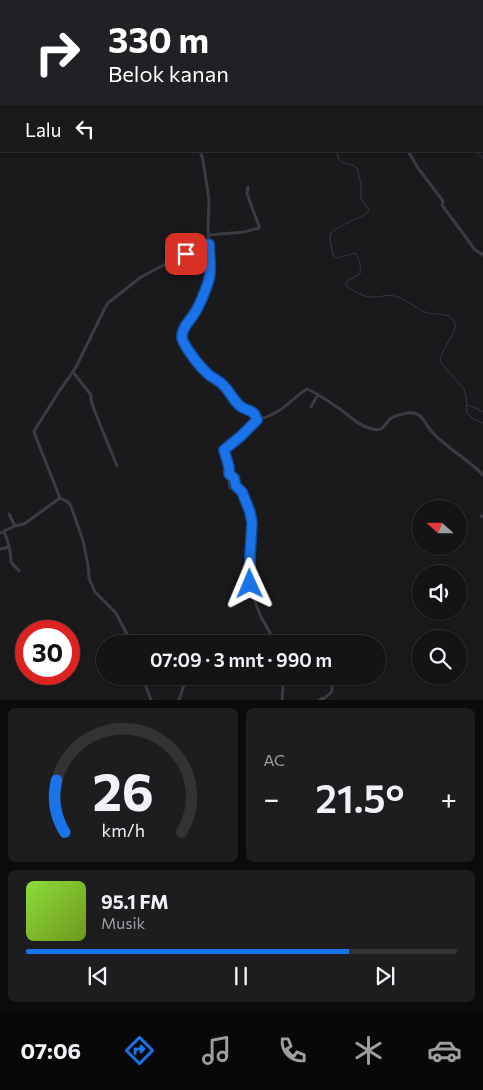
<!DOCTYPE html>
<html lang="id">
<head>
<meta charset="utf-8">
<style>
	:root { --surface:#141416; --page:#1d1d1f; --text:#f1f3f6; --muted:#9d9ea1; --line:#333335; --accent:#1a73e8 }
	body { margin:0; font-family:Commissioner,sans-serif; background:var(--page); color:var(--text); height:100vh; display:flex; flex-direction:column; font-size:19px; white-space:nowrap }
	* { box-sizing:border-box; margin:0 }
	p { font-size:16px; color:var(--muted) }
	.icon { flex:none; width:28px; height:28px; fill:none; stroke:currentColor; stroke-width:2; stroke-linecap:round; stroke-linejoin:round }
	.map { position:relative; height:700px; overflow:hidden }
	.panel { display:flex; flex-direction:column; gap:8px; padding:8px; background:#0b0b0c; flex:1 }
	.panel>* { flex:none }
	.guide { position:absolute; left:0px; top:0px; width:484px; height:152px; box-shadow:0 1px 4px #0004,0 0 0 1px var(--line); background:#202124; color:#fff; overflow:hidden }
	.needle { width:32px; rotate:291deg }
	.fabs { position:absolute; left:412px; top:500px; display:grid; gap:10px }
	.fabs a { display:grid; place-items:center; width:55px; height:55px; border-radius:50%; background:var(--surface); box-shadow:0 1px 4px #0004,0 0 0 1px var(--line); font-size:25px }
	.speed { position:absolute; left:15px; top:620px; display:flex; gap:10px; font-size:25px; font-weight:700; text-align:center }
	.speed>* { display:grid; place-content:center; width:65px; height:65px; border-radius:50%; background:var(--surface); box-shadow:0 1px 4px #0004,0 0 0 1px var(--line); line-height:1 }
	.speed .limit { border:8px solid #d22; background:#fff; color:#111 }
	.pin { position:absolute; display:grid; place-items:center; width:42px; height:42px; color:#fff; margin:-21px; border-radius:10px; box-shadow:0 2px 8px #0006 }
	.me { position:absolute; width:55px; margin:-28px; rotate:359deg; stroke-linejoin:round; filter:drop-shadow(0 0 4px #0008) }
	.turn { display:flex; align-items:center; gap:18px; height:105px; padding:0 25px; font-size:22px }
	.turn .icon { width:65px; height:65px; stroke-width:2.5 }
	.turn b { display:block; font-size:35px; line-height:42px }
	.then { display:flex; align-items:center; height:48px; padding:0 25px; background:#0003; gap:10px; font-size:19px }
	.big { font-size:38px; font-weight:600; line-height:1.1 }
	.panel .card { flex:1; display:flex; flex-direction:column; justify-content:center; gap:8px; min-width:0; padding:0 18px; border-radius:8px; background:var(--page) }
	.panel .dial { align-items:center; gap:0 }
	.dial svg { height:130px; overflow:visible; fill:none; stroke:var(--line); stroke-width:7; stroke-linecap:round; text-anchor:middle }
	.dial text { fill:var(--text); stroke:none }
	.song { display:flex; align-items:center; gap:15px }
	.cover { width:60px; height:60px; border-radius:8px; background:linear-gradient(135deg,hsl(90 70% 55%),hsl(80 70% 35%)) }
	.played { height:5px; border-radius:2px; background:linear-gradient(90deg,var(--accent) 75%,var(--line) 75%) }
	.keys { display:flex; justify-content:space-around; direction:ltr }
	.heat { display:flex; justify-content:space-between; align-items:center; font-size:28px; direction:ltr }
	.panel .tiles { flex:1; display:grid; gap:8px; grid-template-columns:1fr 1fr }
	.card:last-child { grid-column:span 2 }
	.trip { position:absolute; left:96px; top:635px; width:290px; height:50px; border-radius:25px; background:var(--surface); box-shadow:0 1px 4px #0004,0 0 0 1px var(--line); font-weight:600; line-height:50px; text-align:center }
	.tabs { display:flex; height:80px; justify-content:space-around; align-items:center; background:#080809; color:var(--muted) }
	.tabs .icon { width:35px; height:35px }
	.tabs .selected { color:var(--accent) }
	.tabs b { font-size:22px; color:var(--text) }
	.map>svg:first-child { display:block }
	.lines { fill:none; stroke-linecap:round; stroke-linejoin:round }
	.stream { stroke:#2e3b42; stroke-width:1 }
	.minor { stroke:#3b3c42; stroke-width:3 }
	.route-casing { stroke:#114b97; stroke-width:12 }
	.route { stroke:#1a73e8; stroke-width:9 }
</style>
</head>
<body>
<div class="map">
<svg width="483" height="700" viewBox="0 0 483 700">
	<rect width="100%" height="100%" fill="#1a1a1d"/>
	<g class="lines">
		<!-- stream -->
		<path class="stream" d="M 212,0 L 212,1
			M 259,1 L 260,1
			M 319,1 L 319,0
			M 337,151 C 337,167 348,161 357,168 L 361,184 L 361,199 L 369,210 C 365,216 362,216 356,219 C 350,221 335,229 331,233 L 330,238 L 333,255 L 338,258 L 355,253 C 360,258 361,267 360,274 L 348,280 L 346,283 L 346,286 C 353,290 363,297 371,297 C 378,298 386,294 394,296 C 406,298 416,310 428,313 C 436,315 452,312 455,323 C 458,332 440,350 440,362 L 464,389 L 466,397 L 467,413 L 473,419 L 483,423
			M 475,151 L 480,155 L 483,159
			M 467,405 L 478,409 L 483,412"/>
		<!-- minor -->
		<path class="minor" d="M 97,0 L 98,1
			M 378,0 L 378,1
			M 200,151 L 203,160 L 209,200 L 208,228 L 210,273 L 207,285 L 196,311 L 185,326 L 182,336 L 183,341 L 190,353 L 206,373 L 217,379 L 226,388 L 238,405 L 251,411 L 257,418 L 257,420 C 268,417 279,412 288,404 C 294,399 300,393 307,389 C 318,394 327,400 337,407 C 348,414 358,426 372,429 C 384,432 384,425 390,419 C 394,415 403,414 408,413 C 423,411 425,425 433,433 C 448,449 468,459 483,475
			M 408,151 L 418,168 L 443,201 L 442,205 L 470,243 L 474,249 L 483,255
			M 209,235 L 244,232 L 259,228 L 259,226 L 247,194 L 248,187
			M 73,372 L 91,395 L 91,400 L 95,412 L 117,466
			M 311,407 L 318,394
			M 257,420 L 241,436 L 224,450 L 229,467 L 229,474 L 234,478 L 236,486 L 242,492 L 250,512 L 252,523 L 250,555 L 250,584 L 252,593 L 260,615 L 270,633 L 272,644
			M 228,473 L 230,488
			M 9,514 L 15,526
			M 481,516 L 483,517
			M 4,531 C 8,541 11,551 11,562 L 19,571
			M 0,533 L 15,526 L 24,524 L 60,498
			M 0,549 L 9,547
			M 132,644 L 116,613 L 95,592 L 89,578 L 88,565 L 83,541 L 71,506 L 68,502 L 60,498 L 35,435 L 34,431 L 60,390 L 76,367 L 105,308 L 108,303 L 141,277 L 175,259 L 209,244
			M 142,676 L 151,700
			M 280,676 L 283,688 L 282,700
			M 348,676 L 357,681
			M 179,700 L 184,685 L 185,676
			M 320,700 L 322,698 L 324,699 C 326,696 331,694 332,691 C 333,685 329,682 331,676"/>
	</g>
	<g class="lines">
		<!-- route casing -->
		<g class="route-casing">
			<path id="route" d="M 186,254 L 209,244 C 209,255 212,268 209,279 C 207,287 199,307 194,314 C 190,321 181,328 182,338 C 184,346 199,366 206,372 C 211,378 218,379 224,386 C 229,391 233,399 238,404 C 244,412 254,407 257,420 L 241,436 L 224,450 L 229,467 L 229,474 L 234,478 L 236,486 L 242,492 L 250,512 L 252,523 L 250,555 L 250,584"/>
		</g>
		<!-- route -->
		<use href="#route" class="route"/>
	</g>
</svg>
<div class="fabs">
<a><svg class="needle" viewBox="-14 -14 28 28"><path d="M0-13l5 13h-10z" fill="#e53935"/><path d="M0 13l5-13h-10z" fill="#9d9ea1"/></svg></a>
<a><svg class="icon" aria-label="sound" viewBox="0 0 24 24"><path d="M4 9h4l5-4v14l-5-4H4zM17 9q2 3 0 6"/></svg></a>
<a><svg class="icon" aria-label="search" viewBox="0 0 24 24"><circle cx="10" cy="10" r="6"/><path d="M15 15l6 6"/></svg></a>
</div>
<div class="speed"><div class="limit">30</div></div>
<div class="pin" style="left:186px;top:254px;background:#d93025"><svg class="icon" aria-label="arrive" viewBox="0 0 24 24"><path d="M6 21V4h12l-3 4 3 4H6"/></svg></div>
<svg class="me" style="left:250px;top:584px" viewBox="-20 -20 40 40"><path d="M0-17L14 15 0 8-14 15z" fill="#1a73e8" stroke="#fff" stroke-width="4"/></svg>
<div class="trip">07:09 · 3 mnt · 990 m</div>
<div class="guide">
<div class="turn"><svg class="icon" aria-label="right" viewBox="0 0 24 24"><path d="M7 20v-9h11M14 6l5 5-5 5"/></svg><div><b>330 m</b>Belok kanan</div></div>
<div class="then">Lalu<svg class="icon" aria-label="left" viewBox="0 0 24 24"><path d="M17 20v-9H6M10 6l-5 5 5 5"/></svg></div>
</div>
</div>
<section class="panel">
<div class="tiles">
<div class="card dial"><svg viewBox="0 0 100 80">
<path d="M14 69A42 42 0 1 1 86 69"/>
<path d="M14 69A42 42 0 0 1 9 37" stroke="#1a73e8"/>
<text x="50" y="56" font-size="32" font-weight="700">26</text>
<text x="50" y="72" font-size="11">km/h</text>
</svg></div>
<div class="card"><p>AC</p>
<div class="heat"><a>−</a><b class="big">21.5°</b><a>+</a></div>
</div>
<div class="card">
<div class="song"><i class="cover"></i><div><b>95.1 FM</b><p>Musik</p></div></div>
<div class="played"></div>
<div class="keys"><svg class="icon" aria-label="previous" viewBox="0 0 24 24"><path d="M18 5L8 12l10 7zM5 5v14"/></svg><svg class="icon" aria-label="pause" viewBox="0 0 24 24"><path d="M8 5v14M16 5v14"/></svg><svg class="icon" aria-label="next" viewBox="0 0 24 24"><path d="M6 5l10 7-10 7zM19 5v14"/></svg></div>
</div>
</div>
</section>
<nav class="tabs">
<b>07:06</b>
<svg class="icon selected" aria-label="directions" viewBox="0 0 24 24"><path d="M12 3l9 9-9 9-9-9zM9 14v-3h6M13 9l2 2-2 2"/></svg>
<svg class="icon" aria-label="music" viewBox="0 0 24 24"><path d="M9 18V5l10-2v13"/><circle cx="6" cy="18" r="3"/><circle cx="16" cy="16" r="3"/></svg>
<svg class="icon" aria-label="phone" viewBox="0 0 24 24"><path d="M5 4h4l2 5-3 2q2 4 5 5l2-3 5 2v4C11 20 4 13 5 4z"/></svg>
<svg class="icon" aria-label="climate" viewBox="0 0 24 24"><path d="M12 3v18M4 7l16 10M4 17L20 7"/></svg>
<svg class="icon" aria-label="car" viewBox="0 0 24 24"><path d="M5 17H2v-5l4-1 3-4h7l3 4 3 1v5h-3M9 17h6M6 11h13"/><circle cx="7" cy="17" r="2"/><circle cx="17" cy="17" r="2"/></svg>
</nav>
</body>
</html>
